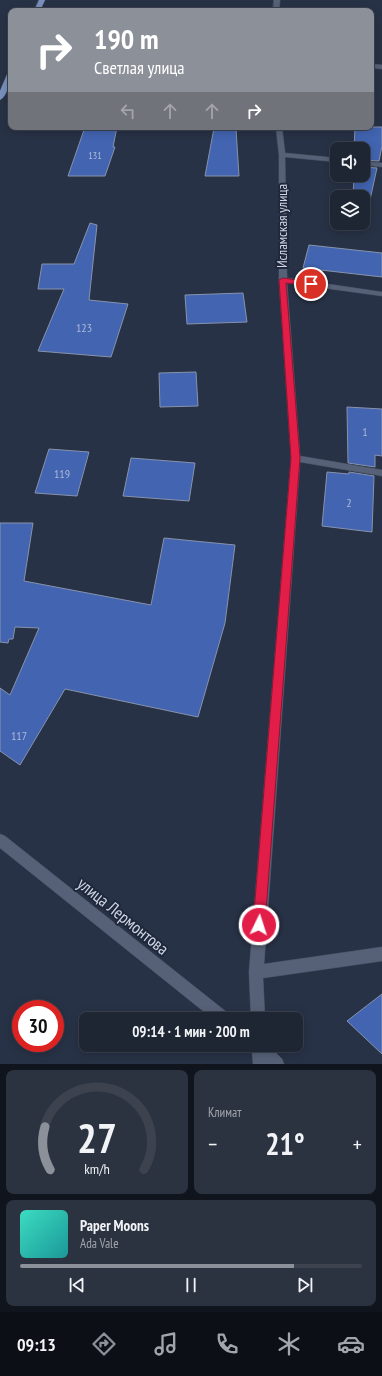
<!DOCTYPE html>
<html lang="ru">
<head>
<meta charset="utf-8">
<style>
	:root { --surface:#1e2634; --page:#2b3240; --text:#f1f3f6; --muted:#a1a5ac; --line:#3c434f; --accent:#8c9099 }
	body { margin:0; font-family:"PT Sans Narrow",sans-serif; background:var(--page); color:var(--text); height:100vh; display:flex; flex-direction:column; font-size:15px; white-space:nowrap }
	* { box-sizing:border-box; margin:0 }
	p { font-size:13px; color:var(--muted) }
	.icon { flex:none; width:22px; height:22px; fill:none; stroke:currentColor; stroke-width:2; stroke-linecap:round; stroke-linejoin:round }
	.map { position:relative; height:1064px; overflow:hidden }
	.sheet { display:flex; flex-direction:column; gap:6px; padding:6px; background:#10151d; flex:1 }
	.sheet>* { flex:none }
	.guide { position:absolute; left:8px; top:8px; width:366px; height:122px; border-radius:8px; box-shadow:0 2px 10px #0003,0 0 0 1px var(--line); background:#8c9099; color:#fff; overflow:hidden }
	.tools { position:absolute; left:330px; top:142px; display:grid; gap:8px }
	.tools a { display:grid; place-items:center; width:40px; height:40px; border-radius:8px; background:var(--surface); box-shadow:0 2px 10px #0003,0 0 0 1px var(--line); font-size:20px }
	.speed { position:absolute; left:12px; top:1000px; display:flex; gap:8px; font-size:20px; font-weight:700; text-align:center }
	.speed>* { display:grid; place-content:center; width:52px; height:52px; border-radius:50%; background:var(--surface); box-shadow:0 2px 10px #0003,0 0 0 1px var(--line); line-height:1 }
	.speed .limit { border:6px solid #d22; background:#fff; color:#111 }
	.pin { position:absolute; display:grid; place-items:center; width:34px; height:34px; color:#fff; margin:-17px; border:2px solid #fff; border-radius:50%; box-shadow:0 1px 4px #0007 }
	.me { position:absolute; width:44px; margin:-22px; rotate:4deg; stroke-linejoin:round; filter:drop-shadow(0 0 3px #0008) }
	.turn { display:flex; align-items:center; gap:14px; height:84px; padding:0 20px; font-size:18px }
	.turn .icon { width:52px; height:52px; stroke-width:2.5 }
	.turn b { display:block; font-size:28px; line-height:34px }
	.lanes { display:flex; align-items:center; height:38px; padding:0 20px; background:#0003; justify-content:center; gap:20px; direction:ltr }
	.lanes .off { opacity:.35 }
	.big { font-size:30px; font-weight:600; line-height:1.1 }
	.sheet .widget { flex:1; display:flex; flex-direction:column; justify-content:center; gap:6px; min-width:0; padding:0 14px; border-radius:8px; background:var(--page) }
	.sheet .dial { align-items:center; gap:0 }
	.dial svg { height:104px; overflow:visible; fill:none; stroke:var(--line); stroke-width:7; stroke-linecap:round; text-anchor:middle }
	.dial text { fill:var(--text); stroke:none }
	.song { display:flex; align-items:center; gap:12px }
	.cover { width:48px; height:48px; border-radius:6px; background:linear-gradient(135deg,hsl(170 70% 55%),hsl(180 70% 35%)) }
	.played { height:4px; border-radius:2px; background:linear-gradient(90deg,var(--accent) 80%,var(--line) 80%) }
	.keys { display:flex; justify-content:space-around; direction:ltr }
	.heat { display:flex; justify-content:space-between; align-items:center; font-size:22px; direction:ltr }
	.sheet .tiles { flex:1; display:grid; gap:6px; grid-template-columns:1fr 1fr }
	.widget:last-child { grid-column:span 2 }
	.trip { position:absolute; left:79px; top:1012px; width:224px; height:40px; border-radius:8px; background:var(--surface); box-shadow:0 2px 10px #0003,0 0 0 1px var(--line); font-weight:600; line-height:40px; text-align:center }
	.tab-bar { display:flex; height:64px; justify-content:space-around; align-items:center; background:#0c0f15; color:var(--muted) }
	.tab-bar .icon { width:28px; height:28px }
	.tab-bar .current { color:var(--accent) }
	.tab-bar b { font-size:18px; color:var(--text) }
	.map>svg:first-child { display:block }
	.building { fill:#4264b1; stroke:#8793ac }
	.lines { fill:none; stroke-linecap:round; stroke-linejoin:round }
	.street-casing { stroke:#464f60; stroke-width:1 }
	.primary-casing { stroke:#464f60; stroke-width:1 }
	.street { fill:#566178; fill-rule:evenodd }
	.primary { fill:#7990be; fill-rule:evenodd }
	.route { fill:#e11d48; stroke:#92132f }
	.labels { text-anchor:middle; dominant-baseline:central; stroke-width:4; stroke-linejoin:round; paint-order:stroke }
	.far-number-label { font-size:10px; fill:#acbad7 }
	.number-label { font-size:12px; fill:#acbad7 }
	.street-label { font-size:14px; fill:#d0d7e4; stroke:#1f283c }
	.near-street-label { font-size:17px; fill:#d0d7e4; stroke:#1f283c }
</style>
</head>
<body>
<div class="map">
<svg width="382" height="1064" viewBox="0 0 382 1064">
	<rect width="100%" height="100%" fill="#283246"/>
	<!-- building -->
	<path class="building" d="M 85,127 L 117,127 L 113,147 L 115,147 L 105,176 L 68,176 Z
		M 355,127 L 382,127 L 382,146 L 379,161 L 363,160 L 363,149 L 354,149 Z
		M 214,128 L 236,129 L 239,176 L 205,176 Z
		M 363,167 L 377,168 L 364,227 L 353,226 L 353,223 L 363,223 L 363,197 L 353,197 L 354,175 L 363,175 Z
		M 90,223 L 97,225 L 89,300 L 128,304 L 111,357 L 38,351 L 64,289 L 38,289 L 42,264 L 74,264 Z
		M 309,245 L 382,253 L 382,277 L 303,268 Z
		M 243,293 L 247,322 L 187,324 L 185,295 Z
		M 196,372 L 198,406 L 160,407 L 159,373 Z
		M 347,407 L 382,409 L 382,456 L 375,455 L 375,467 L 348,463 Z
		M 49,449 L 89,452 L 77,496 L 35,493 Z
		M 131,458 L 195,463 L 189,501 L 123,496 Z
		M 327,472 L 349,474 L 349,472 L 374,476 L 372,532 L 322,526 Z
		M 0,523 L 33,523 L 24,581 L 151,605 L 164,538 L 235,545 L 225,623 L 198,717 L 65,689 L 20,765 L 0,751 L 0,688 L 10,695 L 39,628 L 15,627 L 13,639 L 9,639 L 8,643 L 0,642 Z
		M 382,994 L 382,1054 L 347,1021 Z"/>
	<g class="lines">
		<!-- street casing -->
		<g class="street-casing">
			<path id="street" d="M 274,0 L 280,0 L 279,11 L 273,11 Z
				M 371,64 L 382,65 L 382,69 L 371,68 Z
				M 276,127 L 282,127 L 285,153 L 337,158 L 337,162 L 285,157 L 287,278 L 382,292 L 382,296 L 287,283 L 300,456 L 382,470 L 382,476 L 300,462 L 264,964 L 382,947 L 382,961 L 263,978 L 265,1019 L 251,1019 L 249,972 L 291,458 L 279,280 L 279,155 Z
				M 363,161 L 382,163 L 382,167 L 363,165 Z
				M 0,834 L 5,836 L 229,1014 L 231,1019 L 213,1019 L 0,848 Z
				M 250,1045 L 268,1045 L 282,1059 L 284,1064 L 253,1064 L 252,1050 Z"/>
		</g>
		<!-- primary casing -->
		<g class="primary-casing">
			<path id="primary" d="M 39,0 L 45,0 L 40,11 L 34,11 Z
				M 11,70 C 11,79 8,96 0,100 L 0,91 L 8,72 Z"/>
		</g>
		<!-- street -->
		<use href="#street" class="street"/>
		<!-- primary -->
		<use href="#primary" class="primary"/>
	</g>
	<!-- route -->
	<path class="route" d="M 283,278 L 311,282 L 315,284 L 311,286 L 286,283 L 300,458 L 265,925 L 264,929 L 259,931 L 255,929 L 253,925 L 291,458 L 279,280 Z"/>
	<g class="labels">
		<!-- far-number labels -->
		<g class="far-number-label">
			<text x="95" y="155">131</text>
		</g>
		<!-- number labels -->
		<g class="number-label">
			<text x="84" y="327">123</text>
			<text x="365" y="431">1</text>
			<text x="62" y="473">119</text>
			<text x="349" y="502">2</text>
			<text x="19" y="735">117</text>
		</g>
		<!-- street labels -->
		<g class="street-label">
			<text transform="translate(282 226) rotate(-90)">Исламская улица</text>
		</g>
		<!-- near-street labels -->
		<g class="near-street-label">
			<text transform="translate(123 916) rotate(39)">улица Лермонтова</text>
		</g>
	</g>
</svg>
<div class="tools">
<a><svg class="icon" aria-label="sound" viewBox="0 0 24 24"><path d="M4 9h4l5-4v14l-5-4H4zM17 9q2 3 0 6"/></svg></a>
<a><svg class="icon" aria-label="layers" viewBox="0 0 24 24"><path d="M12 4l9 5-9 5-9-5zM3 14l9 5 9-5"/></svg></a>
</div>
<div class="speed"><div class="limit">30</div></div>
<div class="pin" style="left:311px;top:284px;background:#d93025"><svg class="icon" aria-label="arrive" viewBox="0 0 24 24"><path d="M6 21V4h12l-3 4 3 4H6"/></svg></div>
<svg class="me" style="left:259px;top:925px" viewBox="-20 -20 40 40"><circle r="17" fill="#e11d48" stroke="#fff" stroke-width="3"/><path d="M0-11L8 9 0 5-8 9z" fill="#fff"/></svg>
<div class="trip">09:14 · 1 мин · 200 m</div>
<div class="guide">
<div class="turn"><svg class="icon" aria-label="right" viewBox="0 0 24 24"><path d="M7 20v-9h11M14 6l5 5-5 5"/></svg><div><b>190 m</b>Светлая улица</div></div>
<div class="lanes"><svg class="icon off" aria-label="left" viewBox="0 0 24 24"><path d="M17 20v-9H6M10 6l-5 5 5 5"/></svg><svg class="icon off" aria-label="ahead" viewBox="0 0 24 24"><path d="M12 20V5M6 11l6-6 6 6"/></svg><svg class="icon off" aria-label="ahead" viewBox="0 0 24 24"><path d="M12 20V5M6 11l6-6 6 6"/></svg><svg class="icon" aria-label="right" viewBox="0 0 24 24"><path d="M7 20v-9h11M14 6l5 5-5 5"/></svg></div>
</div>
</div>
<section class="sheet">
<div class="tiles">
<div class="widget dial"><svg viewBox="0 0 100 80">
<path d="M14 69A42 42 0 1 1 86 69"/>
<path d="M14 69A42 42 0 0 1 10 36" stroke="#8c9099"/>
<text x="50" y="56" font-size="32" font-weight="700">27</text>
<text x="50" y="72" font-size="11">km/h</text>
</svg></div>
<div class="widget"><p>Климат</p>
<div class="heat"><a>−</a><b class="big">21°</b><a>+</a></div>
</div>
<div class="widget">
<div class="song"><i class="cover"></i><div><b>Paper Moons</b><p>Ada Vale</p></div></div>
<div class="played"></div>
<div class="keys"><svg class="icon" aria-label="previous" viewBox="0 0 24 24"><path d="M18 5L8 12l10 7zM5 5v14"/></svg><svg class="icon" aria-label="pause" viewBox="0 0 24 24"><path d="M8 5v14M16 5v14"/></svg><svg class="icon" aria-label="next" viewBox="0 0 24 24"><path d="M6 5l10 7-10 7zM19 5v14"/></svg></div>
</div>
</div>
</section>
<nav class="tab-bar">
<b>09:13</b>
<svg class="icon current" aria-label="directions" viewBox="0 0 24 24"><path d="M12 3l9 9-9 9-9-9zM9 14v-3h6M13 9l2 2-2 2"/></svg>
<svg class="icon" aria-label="music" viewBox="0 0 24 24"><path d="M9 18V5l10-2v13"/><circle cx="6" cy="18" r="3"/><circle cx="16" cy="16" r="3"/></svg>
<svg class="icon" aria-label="phone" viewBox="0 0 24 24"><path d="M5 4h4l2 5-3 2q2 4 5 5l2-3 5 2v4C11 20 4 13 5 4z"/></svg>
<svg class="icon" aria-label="climate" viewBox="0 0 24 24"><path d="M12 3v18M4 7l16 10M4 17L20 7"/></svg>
<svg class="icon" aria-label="car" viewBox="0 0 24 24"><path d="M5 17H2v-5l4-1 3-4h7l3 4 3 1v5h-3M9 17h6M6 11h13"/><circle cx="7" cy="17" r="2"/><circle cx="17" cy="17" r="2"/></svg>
</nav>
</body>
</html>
